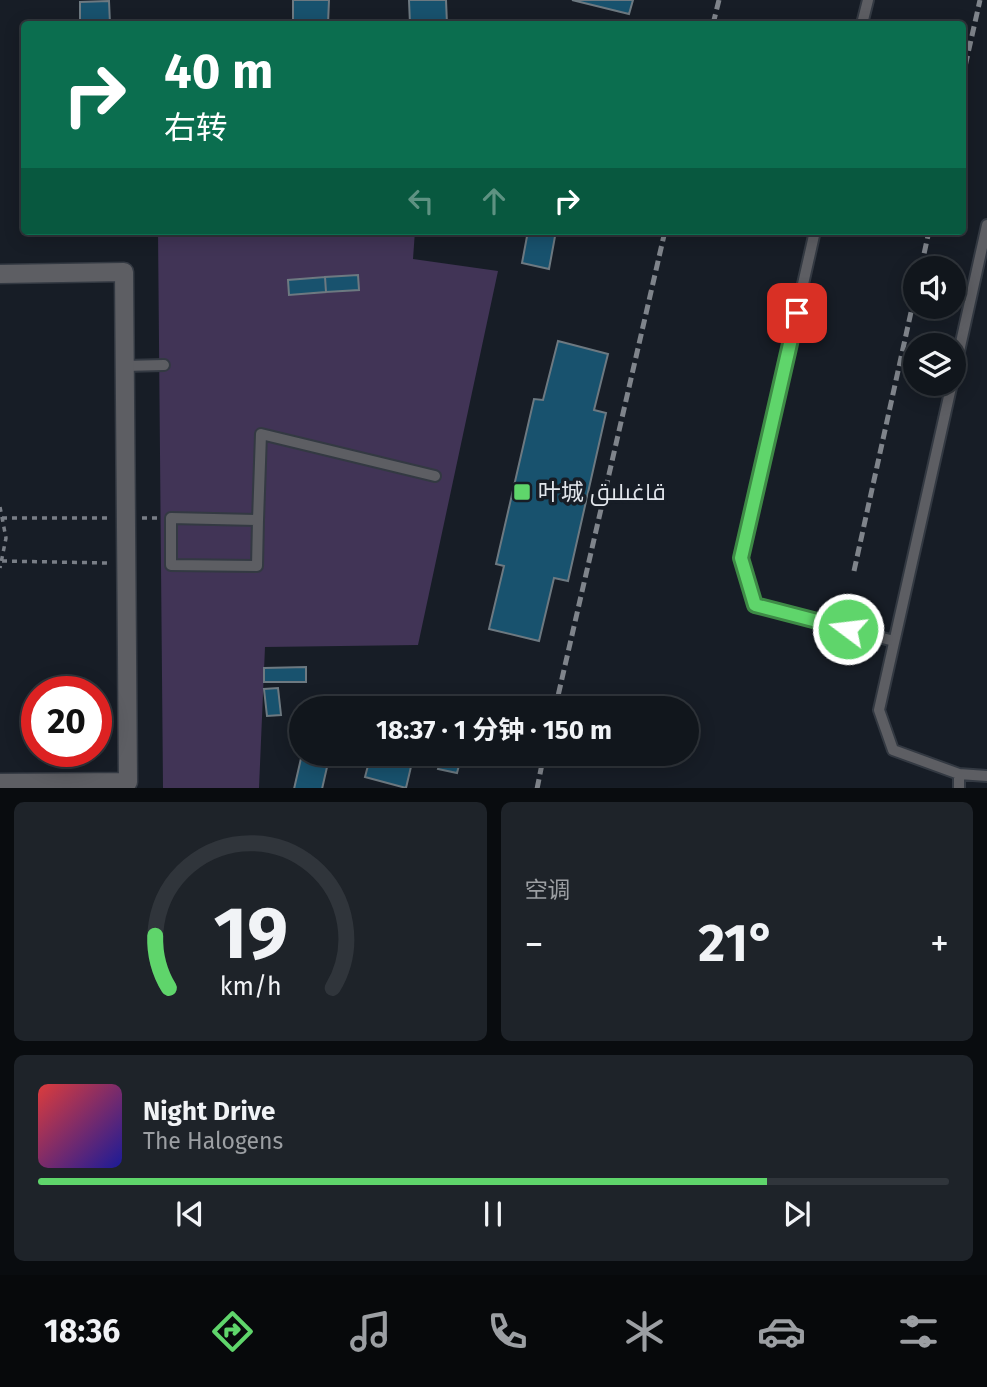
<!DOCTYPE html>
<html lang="zh">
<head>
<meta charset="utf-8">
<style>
	:root { --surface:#11161c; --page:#1e2329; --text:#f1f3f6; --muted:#9c9fa3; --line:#30353b; --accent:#5fd56b }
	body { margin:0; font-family:"Fira Sans",Cairo,"Noto Sans SC",sans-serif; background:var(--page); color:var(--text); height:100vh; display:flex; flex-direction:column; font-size:26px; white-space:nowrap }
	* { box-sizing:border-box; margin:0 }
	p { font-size:23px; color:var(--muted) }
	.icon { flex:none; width:38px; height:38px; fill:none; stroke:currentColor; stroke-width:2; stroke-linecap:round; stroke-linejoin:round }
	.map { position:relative; height:788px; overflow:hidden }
	.sheet { display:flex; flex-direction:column; gap:14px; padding:14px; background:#090c0f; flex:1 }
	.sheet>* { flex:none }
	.banner { position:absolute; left:21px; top:21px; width:945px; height:214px; border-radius:7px; box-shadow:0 4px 18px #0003,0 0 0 2px var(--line); background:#0b6e4f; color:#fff; overflow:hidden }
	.controls { position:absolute; left:903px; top:256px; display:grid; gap:14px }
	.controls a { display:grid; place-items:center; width:63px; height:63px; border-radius:50%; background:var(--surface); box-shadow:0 4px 18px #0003,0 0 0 2px var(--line); font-size:35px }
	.speed { position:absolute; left:21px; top:676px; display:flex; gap:14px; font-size:35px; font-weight:700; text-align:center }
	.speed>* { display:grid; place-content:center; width:91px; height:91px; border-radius:50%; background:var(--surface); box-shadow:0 4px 18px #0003,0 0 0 2px var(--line); line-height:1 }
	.speed .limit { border:10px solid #d22; background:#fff; color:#111 }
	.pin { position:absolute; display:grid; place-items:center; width:60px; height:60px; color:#fff; margin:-30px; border-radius:14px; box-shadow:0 4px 10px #0006 }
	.me { position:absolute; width:77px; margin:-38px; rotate:285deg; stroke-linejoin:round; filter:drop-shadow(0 0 5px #0008) }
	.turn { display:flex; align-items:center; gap:24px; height:147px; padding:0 28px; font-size:32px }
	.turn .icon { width:91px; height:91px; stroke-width:2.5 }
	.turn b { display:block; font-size:49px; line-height:60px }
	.lanes { display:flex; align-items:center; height:66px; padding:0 28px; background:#0003; justify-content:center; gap:35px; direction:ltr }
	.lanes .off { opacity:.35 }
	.big { font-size:52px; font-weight:700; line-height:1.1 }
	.sheet .card { flex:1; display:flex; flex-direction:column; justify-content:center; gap:10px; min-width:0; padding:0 24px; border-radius:10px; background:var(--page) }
	.sheet .dial { align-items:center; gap:0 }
	.dial svg { height:182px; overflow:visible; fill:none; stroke:var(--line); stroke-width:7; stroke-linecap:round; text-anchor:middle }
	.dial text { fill:var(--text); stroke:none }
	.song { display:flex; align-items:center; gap:21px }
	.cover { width:84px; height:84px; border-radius:10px; background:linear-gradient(135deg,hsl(0 70% 55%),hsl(240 70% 35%)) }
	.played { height:7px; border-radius:4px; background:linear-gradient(90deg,var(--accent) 80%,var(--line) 80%) }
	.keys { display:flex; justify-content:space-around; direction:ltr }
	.heat { display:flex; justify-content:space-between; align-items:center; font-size:38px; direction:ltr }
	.sheet .tiles { flex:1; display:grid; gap:14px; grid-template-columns:1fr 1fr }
	.card:last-child { grid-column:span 2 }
	.trip { position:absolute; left:289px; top:696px; width:410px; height:70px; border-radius:35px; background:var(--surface); box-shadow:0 4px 18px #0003,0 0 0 2px var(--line); font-weight:700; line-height:70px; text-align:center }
	.menu { display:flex; height:112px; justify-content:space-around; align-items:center; background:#07090b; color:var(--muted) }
	.menu .icon { width:49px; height:49px }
	.menu .current { color:var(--accent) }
	.menu b { font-size:32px; color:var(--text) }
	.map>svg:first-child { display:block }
	.green { fill:#413456 }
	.building { fill:#18526e; stroke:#6d7981; stroke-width:2 }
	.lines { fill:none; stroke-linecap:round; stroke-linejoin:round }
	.service-casing { stroke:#333942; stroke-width:14 }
	.minor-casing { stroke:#333942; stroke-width:21 }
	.path { stroke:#797e86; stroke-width:3.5; stroke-dasharray:5 5; stroke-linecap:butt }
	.service { stroke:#5d5e63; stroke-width:10 }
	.minor { stroke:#5d5e63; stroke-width:18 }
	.rail { stroke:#7f848b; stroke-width:5; stroke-dasharray:10 5; stroke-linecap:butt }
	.route-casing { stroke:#3e8a46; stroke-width:18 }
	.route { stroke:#5fd56b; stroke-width:12 }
	.poi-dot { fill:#5fd56b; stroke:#171d26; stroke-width:2.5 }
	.labels { text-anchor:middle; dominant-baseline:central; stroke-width:7; stroke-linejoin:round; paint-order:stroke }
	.poi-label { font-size:23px; fill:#e2e6ec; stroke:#171d26; text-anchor:start }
</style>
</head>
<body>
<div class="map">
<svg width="987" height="789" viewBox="0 0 987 789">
	<rect width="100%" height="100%" fill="#171d26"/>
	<!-- green -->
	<path class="green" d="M 158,231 L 415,231 L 413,259 L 498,271 L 418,645 L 265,647 L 259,788 L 163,788 Z"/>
	<!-- building -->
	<path class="building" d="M 293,0 L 329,0 L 328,24 L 293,24 Z
		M 409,0 L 446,0 L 447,24 L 410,24 Z
		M 572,0 L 633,0 L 629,14 Z
		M 109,1 L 110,24 L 80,24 L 80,2 Z
		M 528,231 L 556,231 L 549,269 L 522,263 Z
		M 358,275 L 359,290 L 326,292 L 325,277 Z
		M 325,277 L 326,292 L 289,295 L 288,280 Z
		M 558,341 L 608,354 L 594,410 L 606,413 L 568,581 L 554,578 L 539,641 L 489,629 L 504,566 L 496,564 L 534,399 L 543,400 Z
		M 306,667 L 306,682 L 264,682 L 264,668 Z
		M 278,688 L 281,715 L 267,716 L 264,689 Z
		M 302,754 L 330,754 L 322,789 L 294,789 Z
		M 371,754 L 414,754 L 406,788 L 365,777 Z
		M 442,754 L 462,754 L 457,773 L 438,769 Z"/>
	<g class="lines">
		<!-- service casing -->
		<g class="service-casing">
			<path id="service" d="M 862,24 L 868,0
				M 815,231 L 741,558 L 755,605 L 894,641
				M 124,366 L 164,365
				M 954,374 L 987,225
				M 952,383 L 879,710 L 893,750 L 959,774 L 959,789
				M 258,520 L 257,566 L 171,565 L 171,518 L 258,520 L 261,434 L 435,476
				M 959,774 L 987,776"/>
		</g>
		<!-- minor casing -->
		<g class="minor-casing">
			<path id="minor" d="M 0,274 L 124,272 L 128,782 L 0,783"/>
		</g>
		<!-- path -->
		<path class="path" d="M 0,507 L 6,538 L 0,568
			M 2,518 L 110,518
			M 142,518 L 159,518
			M 2,561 L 108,563"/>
		<!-- service -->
		<use href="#service" class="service"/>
		<!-- minor -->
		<use href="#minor" class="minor"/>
		<!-- rail -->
		<path class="rail" d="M 713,24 L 719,0
			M 962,80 L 980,0
			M 921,268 L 929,231
			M 854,571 L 915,294
			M 555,709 L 665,231
			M 537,789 L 544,754"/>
	</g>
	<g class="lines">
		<!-- route casing -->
		<g class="route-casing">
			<path id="route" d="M 797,313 L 741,558 L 755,605 L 848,629"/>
		</g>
		<!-- route -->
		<use href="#route" class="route"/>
	</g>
	<!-- markers -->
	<rect class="poi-dot" x="513" y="483" width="18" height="18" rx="3.5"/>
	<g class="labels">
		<!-- poi labels -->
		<g class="poi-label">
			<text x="538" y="492">叶城 قاغىلىق</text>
		</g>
	</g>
</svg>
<div class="controls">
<a><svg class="icon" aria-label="sound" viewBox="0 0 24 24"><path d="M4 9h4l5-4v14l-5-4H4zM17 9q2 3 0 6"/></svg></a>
<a><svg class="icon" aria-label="layers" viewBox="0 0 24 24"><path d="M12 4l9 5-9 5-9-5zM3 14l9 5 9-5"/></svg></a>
</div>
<div class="speed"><div class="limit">20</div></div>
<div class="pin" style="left:797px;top:313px;background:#d93025"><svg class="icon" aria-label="arrive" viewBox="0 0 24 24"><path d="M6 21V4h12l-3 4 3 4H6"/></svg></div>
<svg class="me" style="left:848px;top:629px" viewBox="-20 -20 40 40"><circle r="17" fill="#5fd56b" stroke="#fff" stroke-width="3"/><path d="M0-11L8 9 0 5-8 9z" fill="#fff"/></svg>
<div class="trip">18:37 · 1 分钟 · 150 m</div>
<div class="banner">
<div class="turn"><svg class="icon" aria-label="right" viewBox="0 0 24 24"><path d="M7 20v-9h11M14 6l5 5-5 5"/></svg><div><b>40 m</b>右转</div></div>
<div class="lanes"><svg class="icon off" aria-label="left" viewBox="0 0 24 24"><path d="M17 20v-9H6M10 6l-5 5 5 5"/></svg><svg class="icon off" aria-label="ahead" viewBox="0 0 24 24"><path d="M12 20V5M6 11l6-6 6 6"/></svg><svg class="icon" aria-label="right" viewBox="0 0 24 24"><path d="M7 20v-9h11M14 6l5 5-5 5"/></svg></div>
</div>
</div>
<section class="sheet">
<div class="tiles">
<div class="card dial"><svg viewBox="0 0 100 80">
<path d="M14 69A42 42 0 1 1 86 69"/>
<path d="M14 69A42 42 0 0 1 8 46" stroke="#5fd56b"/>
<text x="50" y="56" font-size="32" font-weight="700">19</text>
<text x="50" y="72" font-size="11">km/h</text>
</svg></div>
<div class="card"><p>空调</p>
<div class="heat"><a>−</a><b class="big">21°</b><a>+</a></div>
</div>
<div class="card">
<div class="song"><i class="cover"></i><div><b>Night Drive</b><p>The Halogens</p></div></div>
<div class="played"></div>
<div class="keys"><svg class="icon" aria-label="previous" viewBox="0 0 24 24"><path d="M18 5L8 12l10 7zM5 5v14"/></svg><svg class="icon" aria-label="pause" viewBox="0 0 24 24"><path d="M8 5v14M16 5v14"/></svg><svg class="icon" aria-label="next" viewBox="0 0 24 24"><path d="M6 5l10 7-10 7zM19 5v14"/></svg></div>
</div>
</div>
</section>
<nav class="menu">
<b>18:36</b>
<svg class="icon current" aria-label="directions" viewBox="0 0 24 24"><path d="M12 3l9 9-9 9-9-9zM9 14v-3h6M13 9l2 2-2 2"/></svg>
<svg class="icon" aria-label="music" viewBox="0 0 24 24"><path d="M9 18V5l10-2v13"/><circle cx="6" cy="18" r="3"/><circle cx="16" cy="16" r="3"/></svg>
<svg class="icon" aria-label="phone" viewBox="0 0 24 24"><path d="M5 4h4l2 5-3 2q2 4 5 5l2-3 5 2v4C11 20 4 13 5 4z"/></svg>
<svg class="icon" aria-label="climate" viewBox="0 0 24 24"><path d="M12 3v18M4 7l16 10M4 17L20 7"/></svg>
<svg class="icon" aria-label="car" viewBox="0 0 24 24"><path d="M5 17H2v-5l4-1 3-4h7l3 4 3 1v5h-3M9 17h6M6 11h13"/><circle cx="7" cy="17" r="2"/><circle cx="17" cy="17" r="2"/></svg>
<svg class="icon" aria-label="filters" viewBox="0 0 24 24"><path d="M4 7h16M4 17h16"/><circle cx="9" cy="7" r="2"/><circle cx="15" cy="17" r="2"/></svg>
</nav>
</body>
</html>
